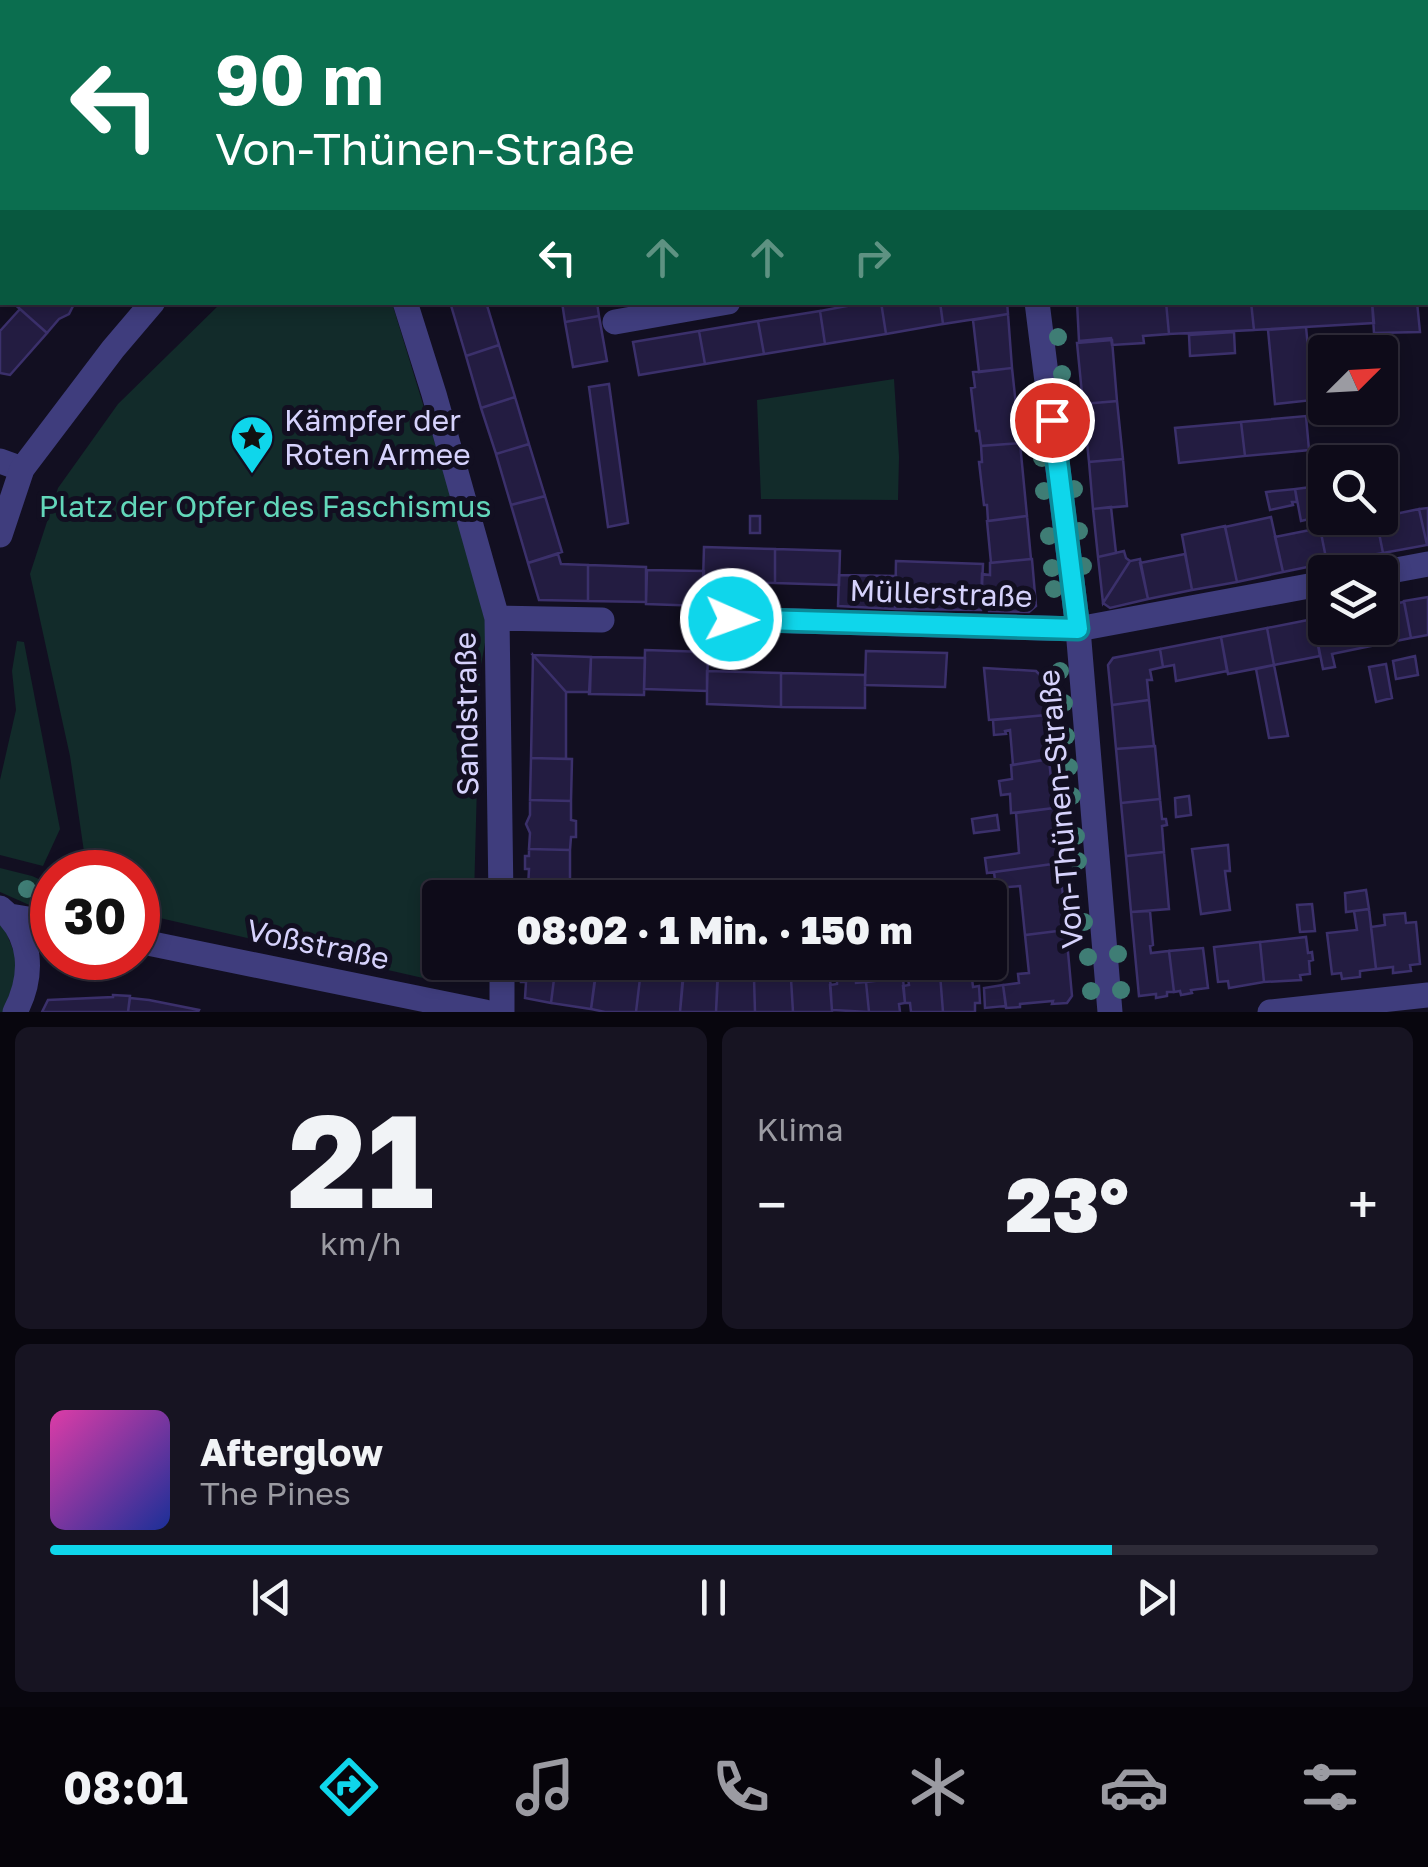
<!DOCTYPE html>
<html lang="de">
<head>
<meta charset="utf-8">
<style>
	:root { --surface:#0e0b19; --page:#171422; --text:#f1f3f6; --muted:#9b9ba2; --line:#2e2b38; --accent:#0fd6eb }
	body { margin:0; font-family:"Golos Text",sans-serif; background:var(--page); color:var(--text); height:100vh; display:flex; flex-direction:column; font-size:38px; white-space:nowrap }
	* { box-sizing:border-box; margin:0 }
	p { font-size:32px; color:var(--muted) }
	.icon { flex:none; width:55px; height:55px; fill:none; stroke:currentColor; stroke-width:2; stroke-linecap:round; stroke-linejoin:round }
	.map { position:relative; height:1012px; overflow:hidden }
	.sheet { display:flex; flex-direction:column; gap:15px; padding:15px; background:#08060e; flex:1 }
	.sheet>* { flex:none }
	.hud { position:absolute; left:0px; top:0px; width:1430px; height:305px; box-shadow:0 5px 15px #0003,0 0 0 2px var(--line); background:#0b6e4f; color:#fff; overflow:hidden }
	.needle { width:65px; rotate:66deg }
	.fabs { position:absolute; left:1308px; top:335px; display:grid; gap:20px }
	.fabs a { display:grid; place-items:center; width:90px; height:90px; border-radius:10px; background:var(--surface); box-shadow:0 5px 15px #0003,0 0 0 2px var(--line); font-size:50px }
	.speed { position:absolute; left:30px; top:850px; display:flex; gap:20px; font-size:50px; font-weight:700; text-align:center }
	.speed>* { display:grid; place-content:center; width:130px; height:130px; border-radius:50%; background:var(--surface); box-shadow:0 5px 15px #0003,0 0 0 2px var(--line); line-height:1 }
	.speed .limit { border:15px solid #d22; background:#fff; color:#111 }
	.pin { position:absolute; display:grid; place-items:center; width:85px; height:85px; color:#fff; margin:-42px; border:5px solid #fff; border-radius:50%; box-shadow:0 2px 10px #0007 }
	.me { position:absolute; width:110px; margin:-55px; rotate:92deg; stroke-linejoin:round; filter:drop-shadow(0 0 8px #0008) }
	.turn { display:flex; align-items:center; gap:35px; height:210px; padding:0 50px; font-size:45px }
	.turn .icon { width:130px; height:130px; stroke-width:2.5 }
	.turn b { display:block; font-size:70px; line-height:85px }
	.lanes { display:flex; align-items:center; height:95px; padding:0 50px; background:#0003; justify-content:center; gap:50px; direction:ltr }
	.lanes .off { opacity:.35 }
	.big { font-size:75px; font-weight:800; line-height:1.1 }
	.sheet .card { flex:1; display:flex; flex-direction:column; justify-content:center; gap:15px; min-width:0; padding:0 35px; border-radius:15px; background:var(--page) }
	.sheet .dial { align-items:center; gap:0 }
	.dial b { font-size:130px; line-height:1 }
	.song { display:flex; align-items:center; gap:30px }
	.cover { width:120px; height:120px; border-radius:15px; background:linear-gradient(135deg,hsl(320 70% 55%),hsl(230 70% 35%)) }
	.played { height:10px; border-radius:5px; background:linear-gradient(90deg,var(--accent) 80%,var(--line) 80%) }
	.keys { display:flex; justify-content:space-around; direction:ltr }
	.heat { display:flex; justify-content:space-between; align-items:center; font-size:55px; direction:ltr }
	.sheet .tiles { flex:1; display:grid; gap:15px; grid-template-columns:1fr 1fr }
	.card:last-child { grid-column:span 2 }
	.trip { position:absolute; left:422px; top:880px; width:585px; height:100px; border-radius:10px; background:var(--surface); box-shadow:0 5px 15px #0003,0 0 0 2px var(--line); font-weight:800; line-height:100px; text-align:center }
	.tabs { display:flex; height:160px; justify-content:space-around; align-items:center; background:#06040a; color:var(--muted) }
	.tabs .icon { width:70px; height:70px }
	.tabs .selected { color:var(--accent) }
	.tabs b { font-size:45px; color:var(--text) }
	.map>svg:first-child { display:block }
	.green { fill:#122b2a }
	.building { fill:#231c41; stroke:#3b306b; stroke-width:2.5 }
	.lines { fill:none; stroke-linecap:round; stroke-linejoin:round }
	.minor { stroke:#3f3d7d; stroke-width:25 }
	.tertiary { stroke:#3f3d7d; stroke-width:25 }
	.tree { fill:#3f7d75 }
	.route-casing { stroke:#0a8b99; stroke-width:25 }
	.route { stroke:#0fd6eb; stroke-width:18 }
	.labels { text-anchor:middle; dominant-baseline:central; stroke-width:10; stroke-linejoin:round; paint-order:stroke }
	.poi-label { font-size:30px; fill:#d6d2fc; stroke:#120f21; text-anchor:start }
	.park-label { font-size:30px; fill:#63d7ba; stroke:#120f21 }
	.street-label { font-size:30px; fill:#d6d2fc; stroke:#120f21 }
</style>
</head>
<body>
<div class="map">
<svg width="1428" height="1012" viewBox="0 0 1428 1012">
	<rect width="100%" height="100%" fill="#120f21"/>
	<!-- green -->
	<path class="green" d="M 221,303 L 392,303 L 489,620 L 480,671 L 474,897 L 440,898 L 440,958 L 426,957 L 423,978 L 138,913 L 138,872 L 87,872 L 70,756 L 30,574 L 58,488 L 118,404 Z
		M 894,379 L 899,457 L 898,500 L 761,499 L 757,400 Z
		M 17,641 L 24,642 L 60,829 L 43,866 L 0,855 L 0,780 L 16,710 L 12,671 Z
		M 0,868 L 32,876 L 52,885 L 52,915 L 0,892 Z
		M 0,918 L 20,966 L 3,1012 L 0,1012 Z"/>
	<!-- building -->
	<path class="building" d="M 12,302 L 75,302 L 69,314 L 59,319 L 47,333 Z
		M 450,302 L 486,302 L 499,345 L 466,356 Z
		M 562,302 L 597,302 L 599,316 L 565,322 Z
		M 868,302 L 881,302 L 886,334 L 825,344 L 820,311 Z
		M 881,302 L 940,302 L 943,324 L 886,334 Z
		M 940,302 L 1007,302 L 1008,314 L 943,324 Z
		M 1077,302 L 1166,302 L 1169,334 L 1143,336 L 1144,343 L 1112,345 L 1111,338 L 1079,341 Z
		M 1166,302 L 1251,302 L 1254,330 L 1169,334 Z
		M 1251,302 L 1372,302 L 1374,323 L 1254,330 Z
		M 1372,302 L 1417,302 L 1420,332 L 1374,333 Z
		M 20,309 L 47,333 L 10,375 L 0,373 L 0,331 Z
		M 820,311 L 825,344 L 764,354 L 758,321 Z
		M 1008,314 L 1012,368 L 979,372 L 973,320 Z
		M 599,316 L 607,361 L 573,367 L 565,322 Z
		M 758,321 L 764,354 L 705,364 L 699,331 Z
		M 1306,327 L 1313,400 L 1275,404 L 1268,330 Z
		M 699,331 L 705,364 L 639,375 L 633,342 Z
		M 1234,332 L 1235,353 L 1190,356 L 1189,335 Z
		M 1112,340 L 1117,401 L 1083,404 L 1077,343 Z
		M 499,345 L 515,397 L 481,408 L 466,356 Z
		M 1012,368 L 1020,443 L 981,446 L 979,431 L 976,431 L 971,388 L 975,387 L 973,372 Z
		M 609,384 L 628,523 L 608,527 L 589,387 Z
		M 515,397 L 529,444 L 496,454 L 481,408 Z
		M 1117,401 L 1123,459 L 1089,462 L 1083,404 Z
		M 1306,416 L 1309,450 L 1245,456 L 1241,422 Z
		M 1241,422 L 1245,456 L 1179,463 L 1175,428 Z
		M 1020,443 L 1027,516 L 988,521 L 987,505 L 984,505 L 979,462 L 982,462 L 981,446 Z
		M 529,444 L 545,496 L 511,505 L 496,454 Z
		M 1123,459 L 1127,506 L 1093,509 L 1089,462 Z
		M 1325,486 L 1325,514 L 1317,515 L 1312,487 Z
		M 1312,487 L 1318,517 L 1301,521 L 1295,489 Z
		M 1295,489 L 1297,502 L 1292,502 L 1293,505 L 1270,510 L 1266,492 Z
		M 545,496 L 562,552 L 528,563 L 511,505 Z
		M 1111,507 L 1116,553 L 1098,557 L 1093,509 Z
		M 1428,508 L 1428,545 L 1427,545 L 1419,509 Z
		M 1419,509 L 1427,545 L 1383,553 L 1376,518 Z
		M 750,516 L 760,516 L 760,533 L 750,533 Z
		M 1027,516 L 1031,559 L 991,563 L 987,521 Z
		M 1271,517 L 1283,572 L 1237,582 L 1225,527 Z
		M 1376,518 L 1383,553 L 1327,563 L 1320,528 Z
		M 1225,526 L 1237,582 L 1192,590 L 1182,535 Z
		M 1320,528 L 1327,563 L 1283,572 L 1275,537 Z
		M 704,547 L 775,549 L 775,583 L 703,581 Z
		M 775,549 L 840,551 L 839,585 L 775,583 Z
		M 1124,551 L 1126,558 L 1130,561 L 1103,603 L 1098,557 Z
		M 558,554 L 561,564 L 588,565 L 588,601 L 539,600 L 528,563 Z
		M 1185,554 L 1192,590 L 1148,599 L 1140,563 Z
		M 1032,559 L 1036,606 L 1029,612 L 989,611 L 988,606 L 981,606 L 982,574 L 990,575 L 990,563 Z
		M 1140,559 L 1148,599 L 1110,608 L 1103,603 L 1130,561 Z
		M 896,561 L 983,564 L 981,610 L 895,609 Z
		M 588,565 L 646,567 L 646,602 L 588,601 Z
		M 647,570 L 704,571 L 703,606 L 646,604 Z
		M 839,575 L 896,576 L 895,609 L 838,606 Z
		M 1428,597 L 1428,635 L 1411,638 L 1404,601 Z
		M 1404,602 L 1411,638 L 1366,647 L 1362,628 L 1380,628 L 1380,606 Z
		M 1325,617 L 1325,628 L 1362,628 L 1366,647 L 1332,654 L 1335,667 L 1323,669 L 1313,619 Z
		M 1313,619 L 1320,656 L 1274,665 L 1267,628 Z
		M 1267,628 L 1274,665 L 1228,674 L 1221,637 Z
		M 1221,637 L 1227,671 L 1176,681 L 1174,665 L 1163,667 L 1160,649 Z
		M 1160,649 L 1163,667 L 1150,670 L 1152,680 L 1147,680 L 1149,700 L 1112,705 L 1108,665 L 1113,658 Z
		M 645,650 L 708,652 L 707,691 L 644,689 Z
		M 866,651 L 947,653 L 945,687 L 865,685 Z
		M 533,655 L 591,657 L 590,692 L 566,692 Z
		M 533,655 L 566,692 L 566,759 L 531,758 Z
		M 1415,656 L 1418,675 L 1396,679 L 1393,661 Z
		M 591,657 L 645,658 L 644,695 L 589,694 Z
		M 1386,664 L 1392,698 L 1376,702 L 1369,667 Z
		M 1274,665 L 1288,736 L 1269,738 L 1256,669 Z
		M 984,668 L 1036,671 L 1042,677 L 1046,715 L 989,720 Z
		M 707,671 L 781,673 L 781,707 L 707,704 Z
		M 781,673 L 865,675 L 865,708 L 781,707 Z
		M 1149,700 L 1154,746 L 1116,749 L 1112,705 Z
		M 1046,715 L 1050,759 L 1013,765 L 1010,730 L 1005,731 L 1006,734 L 994,735 L 993,720 Z
		M 1155,746 L 1160,799 L 1121,803 L 1116,749 Z
		M 531,758 L 572,759 L 571,801 L 530,800 Z
		M 1049,759 L 1054,808 L 1011,813 L 1010,794 L 1001,795 L 999,781 L 1012,779 L 1011,765 Z
		M 1189,796 L 1191,815 L 1176,817 L 1175,798 Z
		M 1160,799 L 1162,819 L 1166,819 L 1167,825 L 1162,826 L 1164,852 L 1126,856 L 1121,803 Z
		M 530,800 L 571,801 L 571,820 L 576,821 L 576,837 L 571,837 L 570,850 L 529,849 L 530,833 L 526,824 L 530,815 Z
		M 1054,808 L 1060,863 L 987,873 L 985,858 L 1019,853 L 1016,813 Z
		M 997,815 L 999,830 L 974,833 L 972,819 Z
		M 1228,845 L 1230,871 L 1225,871 L 1230,910 L 1201,914 L 1192,849 Z
		M 529,849 L 570,850 L 570,889 L 528,888 L 529,869 L 525,869 L 525,856 L 529,856 Z
		M 1164,852 L 1169,909 L 1131,912 L 1126,856 Z
		M 1060,863 L 1066,930 L 1025,935 L 1020,886 L 996,888 L 994,872 Z
		M 528,888 L 570,888 L 570,898 L 528,898 Z
		M 1366,890 L 1369,909 L 1346,912 L 1345,893 Z
		M 1312,904 L 1315,931 L 1300,932 L 1297,905 Z
		M 1369,909 L 1376,969 L 1360,971 L 1360,977 L 1342,979 L 1341,973 L 1332,974 L 1327,933 L 1357,930 L 1354,911 Z
		M 1150,911 L 1153,945 L 1150,946 L 1151,953 L 1169,951 L 1174,992 L 1167,992 L 1167,996 L 1156,998 L 1156,994 L 1139,996 L 1131,912 Z
		M 1405,913 L 1406,923 L 1416,922 L 1420,964 L 1410,965 L 1411,971 L 1393,973 L 1393,967 L 1376,969 L 1371,927 L 1385,925 L 1384,915 Z
		M 1066,930 L 1072,996 L 1067,1003 L 1052,1004 L 1053,1001 L 1020,1004 L 1020,1007 L 1006,1008 L 1003,985 L 1019,983 L 1018,974 L 1029,973 L 1025,935 Z
		M 1306,937 L 1308,953 L 1312,952 L 1313,960 L 1309,961 L 1310,974 L 1300,975 L 1301,980 L 1264,982 L 1260,942 Z
		M 1260,942 L 1264,982 L 1229,988 L 1228,981 L 1218,982 L 1214,947 Z
		M 1203,948 L 1208,988 L 1191,990 L 1192,993 L 1181,995 L 1180,991 L 1174,992 L 1169,951 Z
		M 522,962 L 556,963 L 551,1003 L 525,998 L 526,982 L 521,982 Z
		M 571,962 L 597,967 L 591,1009 L 551,1003 L 556,963 Z
		M 597,962 L 625,963 L 625,967 L 641,970 L 636,1012 L 605,1012 L 591,1009 Z
		M 650,962 L 659,962 L 659,968 L 684,971 L 680,1012 L 636,1012 L 641,970 L 649,971 Z
		M 952,962 L 970,962 L 973,987 L 979,986 L 980,1003 L 975,1003 L 975,1011 L 973,1012 L 943,1012 L 940,974 L 953,972 Z
		M 708,964 L 718,965 L 716,1012 L 680,1012 L 683,974 L 707,975 Z
		M 889,968 L 890,979 L 903,978 L 905,1003 L 899,1004 L 900,1012 L 869,1012 L 866,982 L 875,981 L 874,970 Z
		M 855,969 L 856,983 L 866,982 L 869,1012 L 832,1010 L 830,985 L 837,984 L 837,979 L 842,978 L 841,970 Z
		M 940,974 L 943,1012 L 911,1012 L 910,1003 L 905,1003 L 903,986 L 909,985 L 908,978 Z
		M 718,976 L 754,977 L 755,1012 L 716,1012 Z
		M 830,977 L 832,1012 L 793,1012 L 791,979 Z
		M 754,978 L 791,979 L 793,1012 L 755,1012 Z
		M 1003,985 L 1006,1006 L 985,1008 L 984,988 Z
		M 113,995 L 130,996 L 128,1012 L 42,1012 L 48,1000 L 113,997 Z
		M 130,998 L 149,1000 L 199,1010 L 198,1012 L 128,1012 Z"/>
	<g class="lines">
		<!-- minor -->
		<path class="minor" d="M 314,0 L 314,2
			M 930,0 L 931,2
			M 405,302 L 434,394 L 497,618 L 501,898
			M 1037,302 L 1078,629 L 1110,1012
			M 615,322 L 728,302
			M 0,461 L 22,469
			M 1380,573 L 1428,564
			M 497,618 L 602,620
			M 731,619 L 1078,629 L 1325,583
			M 0,908 C 33,935 34,976 15,1012
			M 10,916 L 52,923
			M 138,941 L 485,1012
			M 502,962 L 502,1012
			M 1270,1012 L 1428,995"/>
		<!-- tertiary -->
		<path class="tertiary" d="M 532,2 L 535,0
			M 0,535 L 22,469 L 113,349 L 153,302"/>
	</g>
	<!-- trees -->
	<g class="tree">
		<circle cx="1058" cy="337" r="9"/>
		<circle cx="1062" cy="374" r="9"/>
		<circle cx="1037" cy="408" r="9"/>
		<circle cx="1070" cy="449" r="9"/>
		<circle cx="1042" cy="458" r="9"/>
		<circle cx="1074" cy="489" r="9"/>
		<circle cx="1044" cy="491" r="9"/>
		<circle cx="1079" cy="531" r="9"/>
		<circle cx="1049" cy="536" r="9"/>
		<circle cx="1083" cy="566" r="9"/>
		<circle cx="1052" cy="568" r="9"/>
		<circle cx="1054" cy="589" r="9"/>
		<circle cx="1060" cy="671" r="9"/>
		<circle cx="1064" cy="703" r="9"/>
		<circle cx="1066" cy="736" r="9"/>
		<circle cx="1069" cy="767" r="9"/>
		<circle cx="1072" cy="796" r="9"/>
		<circle cx="1076" cy="836" r="9"/>
		<circle cx="1078" cy="861" r="9"/>
		<circle cx="27" cy="889" r="9"/>
		<circle cx="1084" cy="922" r="9"/>
		<circle cx="1118" cy="954" r="9"/>
		<circle cx="1088" cy="957" r="9"/>
		<circle cx="1121" cy="990" r="9"/>
		<circle cx="1091" cy="991" r="9"/>
	</g>
	<g class="lines">
		<!-- route casing -->
		<g class="route-casing">
			<path id="route" d="M 731,619 L 1078,629 L 1052,420"/>
		</g>
		<!-- route -->
		<use href="#route" class="route"/>
	</g>
	<!-- icons -->
	<defs>
		<g id="sight-pin" transform="scale(2.25)"><path d="M0 17L-7.5 6A9.5 9.5 0 1 1 7.5 6Z" fill="#0fd6eb" stroke="#120f21"/><path d="M0-6L1.8-2.2L6-1.7L2.9 1.2L3.7 5.4L0 3.3L-3.7 5.4L-2.9 1.2L-6-1.7L-1.8-2.2Z" fill="#111"/></g>
	</defs>
	<g fill-rule="evenodd">
		<use href="#sight-pin" x="252" y="437"/>
	</g>
	<g class="labels">
		<!-- poi labels -->
		<g class="poi-label">
			<text x="284" y="420">Kämpfer der<tspan x="284" dy="34">Roten Armee</tspan></text>
		</g>
		<!-- park labels -->
		<g class="park-label">
			<text x="265" y="506">Platz der Opfer des Faschismus</text>
		</g>
		<!-- street labels -->
		<g class="street-label">
			<text transform="translate(941 593) rotate(2)">Müllerstraße</text>
			<text transform="translate(466 714) rotate(-91)">Sandstraße</text>
			<text transform="translate(1060 809) rotate(-95)">Von-Thünen-Straße</text>
			<text transform="translate(318 944) rotate(12)">Voßstraße</text>
		</g>
	</g>
</svg>
<div class="fabs">
<a><svg class="needle" viewBox="-14 -14 28 28"><path d="M0-13l5 13h-10z" fill="#e53935"/><path d="M0 13l5-13h-10z" fill="#9b9ba2"/></svg></a>
<a><svg class="icon" aria-label="search" viewBox="0 0 24 24"><circle cx="10" cy="10" r="6"/><path d="M15 15l6 6"/></svg></a>
<a><svg class="icon" aria-label="layers" viewBox="0 0 24 24"><path d="M12 4l9 5-9 5-9-5zM3 14l9 5 9-5"/></svg></a>
</div>
<div class="speed"><div class="limit">30</div></div>
<div class="pin" style="left:1052px;top:420px;background:#d93025"><svg class="icon" aria-label="arrive" viewBox="0 0 24 24"><path d="M6 21V4h12l-3 4 3 4H6"/></svg></div>
<svg class="me" style="left:731px;top:619px" viewBox="-20 -20 40 40"><circle r="17" fill="#0fd6eb" stroke="#fff" stroke-width="3"/><path d="M0-11L8 9 0 5-8 9z" fill="#fff"/></svg>
<div class="trip">08:02 · 1 Min. · 150 m</div>
<div class="hud">
<div class="turn"><svg class="icon" aria-label="left" viewBox="0 0 24 24"><path d="M17 20v-9H6M10 6l-5 5 5 5"/></svg><div><b>90 m</b>Von-Thünen-Straße</div></div>
<div class="lanes"><svg class="icon" aria-label="left" viewBox="0 0 24 24"><path d="M17 20v-9H6M10 6l-5 5 5 5"/></svg><svg class="icon off" aria-label="ahead" viewBox="0 0 24 24"><path d="M12 20V5M6 11l6-6 6 6"/></svg><svg class="icon off" aria-label="ahead" viewBox="0 0 24 24"><path d="M12 20V5M6 11l6-6 6 6"/></svg><svg class="icon off" aria-label="right" viewBox="0 0 24 24"><path d="M7 20v-9h11M14 6l5 5-5 5"/></svg></div>
</div>
</div>
<section class="sheet">
<div class="tiles">
<div class="card dial"><b>21</b><p>km/h</p></div>
<div class="card"><p>Klima</p>
<div class="heat"><a>−</a><b class="big">23°</b><a>+</a></div>
</div>
<div class="card">
<div class="song"><i class="cover"></i><div><b>Afterglow</b><p>The Pines</p></div></div>
<div class="played"></div>
<div class="keys"><svg class="icon" aria-label="previous" viewBox="0 0 24 24"><path d="M18 5L8 12l10 7zM5 5v14"/></svg><svg class="icon" aria-label="pause" viewBox="0 0 24 24"><path d="M8 5v14M16 5v14"/></svg><svg class="icon" aria-label="next" viewBox="0 0 24 24"><path d="M6 5l10 7-10 7zM19 5v14"/></svg></div>
</div>
</div>
</section>
<nav class="tabs">
<b>08:01</b>
<svg class="icon selected" aria-label="directions" viewBox="0 0 24 24"><path d="M12 3l9 9-9 9-9-9zM9 14v-3h6M13 9l2 2-2 2"/></svg>
<svg class="icon" aria-label="music" viewBox="0 0 24 24"><path d="M9 18V5l10-2v13"/><circle cx="6" cy="18" r="3"/><circle cx="16" cy="16" r="3"/></svg>
<svg class="icon" aria-label="phone" viewBox="0 0 24 24"><path d="M5 4h4l2 5-3 2q2 4 5 5l2-3 5 2v4C11 20 4 13 5 4z"/></svg>
<svg class="icon" aria-label="climate" viewBox="0 0 24 24"><path d="M12 3v18M4 7l16 10M4 17L20 7"/></svg>
<svg class="icon" aria-label="car" viewBox="0 0 24 24"><path d="M5 17H2v-5l4-1 3-4h7l3 4 3 1v5h-3M9 17h6M6 11h13"/><circle cx="7" cy="17" r="2"/><circle cx="17" cy="17" r="2"/></svg>
<svg class="icon" aria-label="filters" viewBox="0 0 24 24"><path d="M4 7h16M4 17h16"/><circle cx="9" cy="7" r="2"/><circle cx="15" cy="17" r="2"/></svg>
</nav>
</body>
</html>
